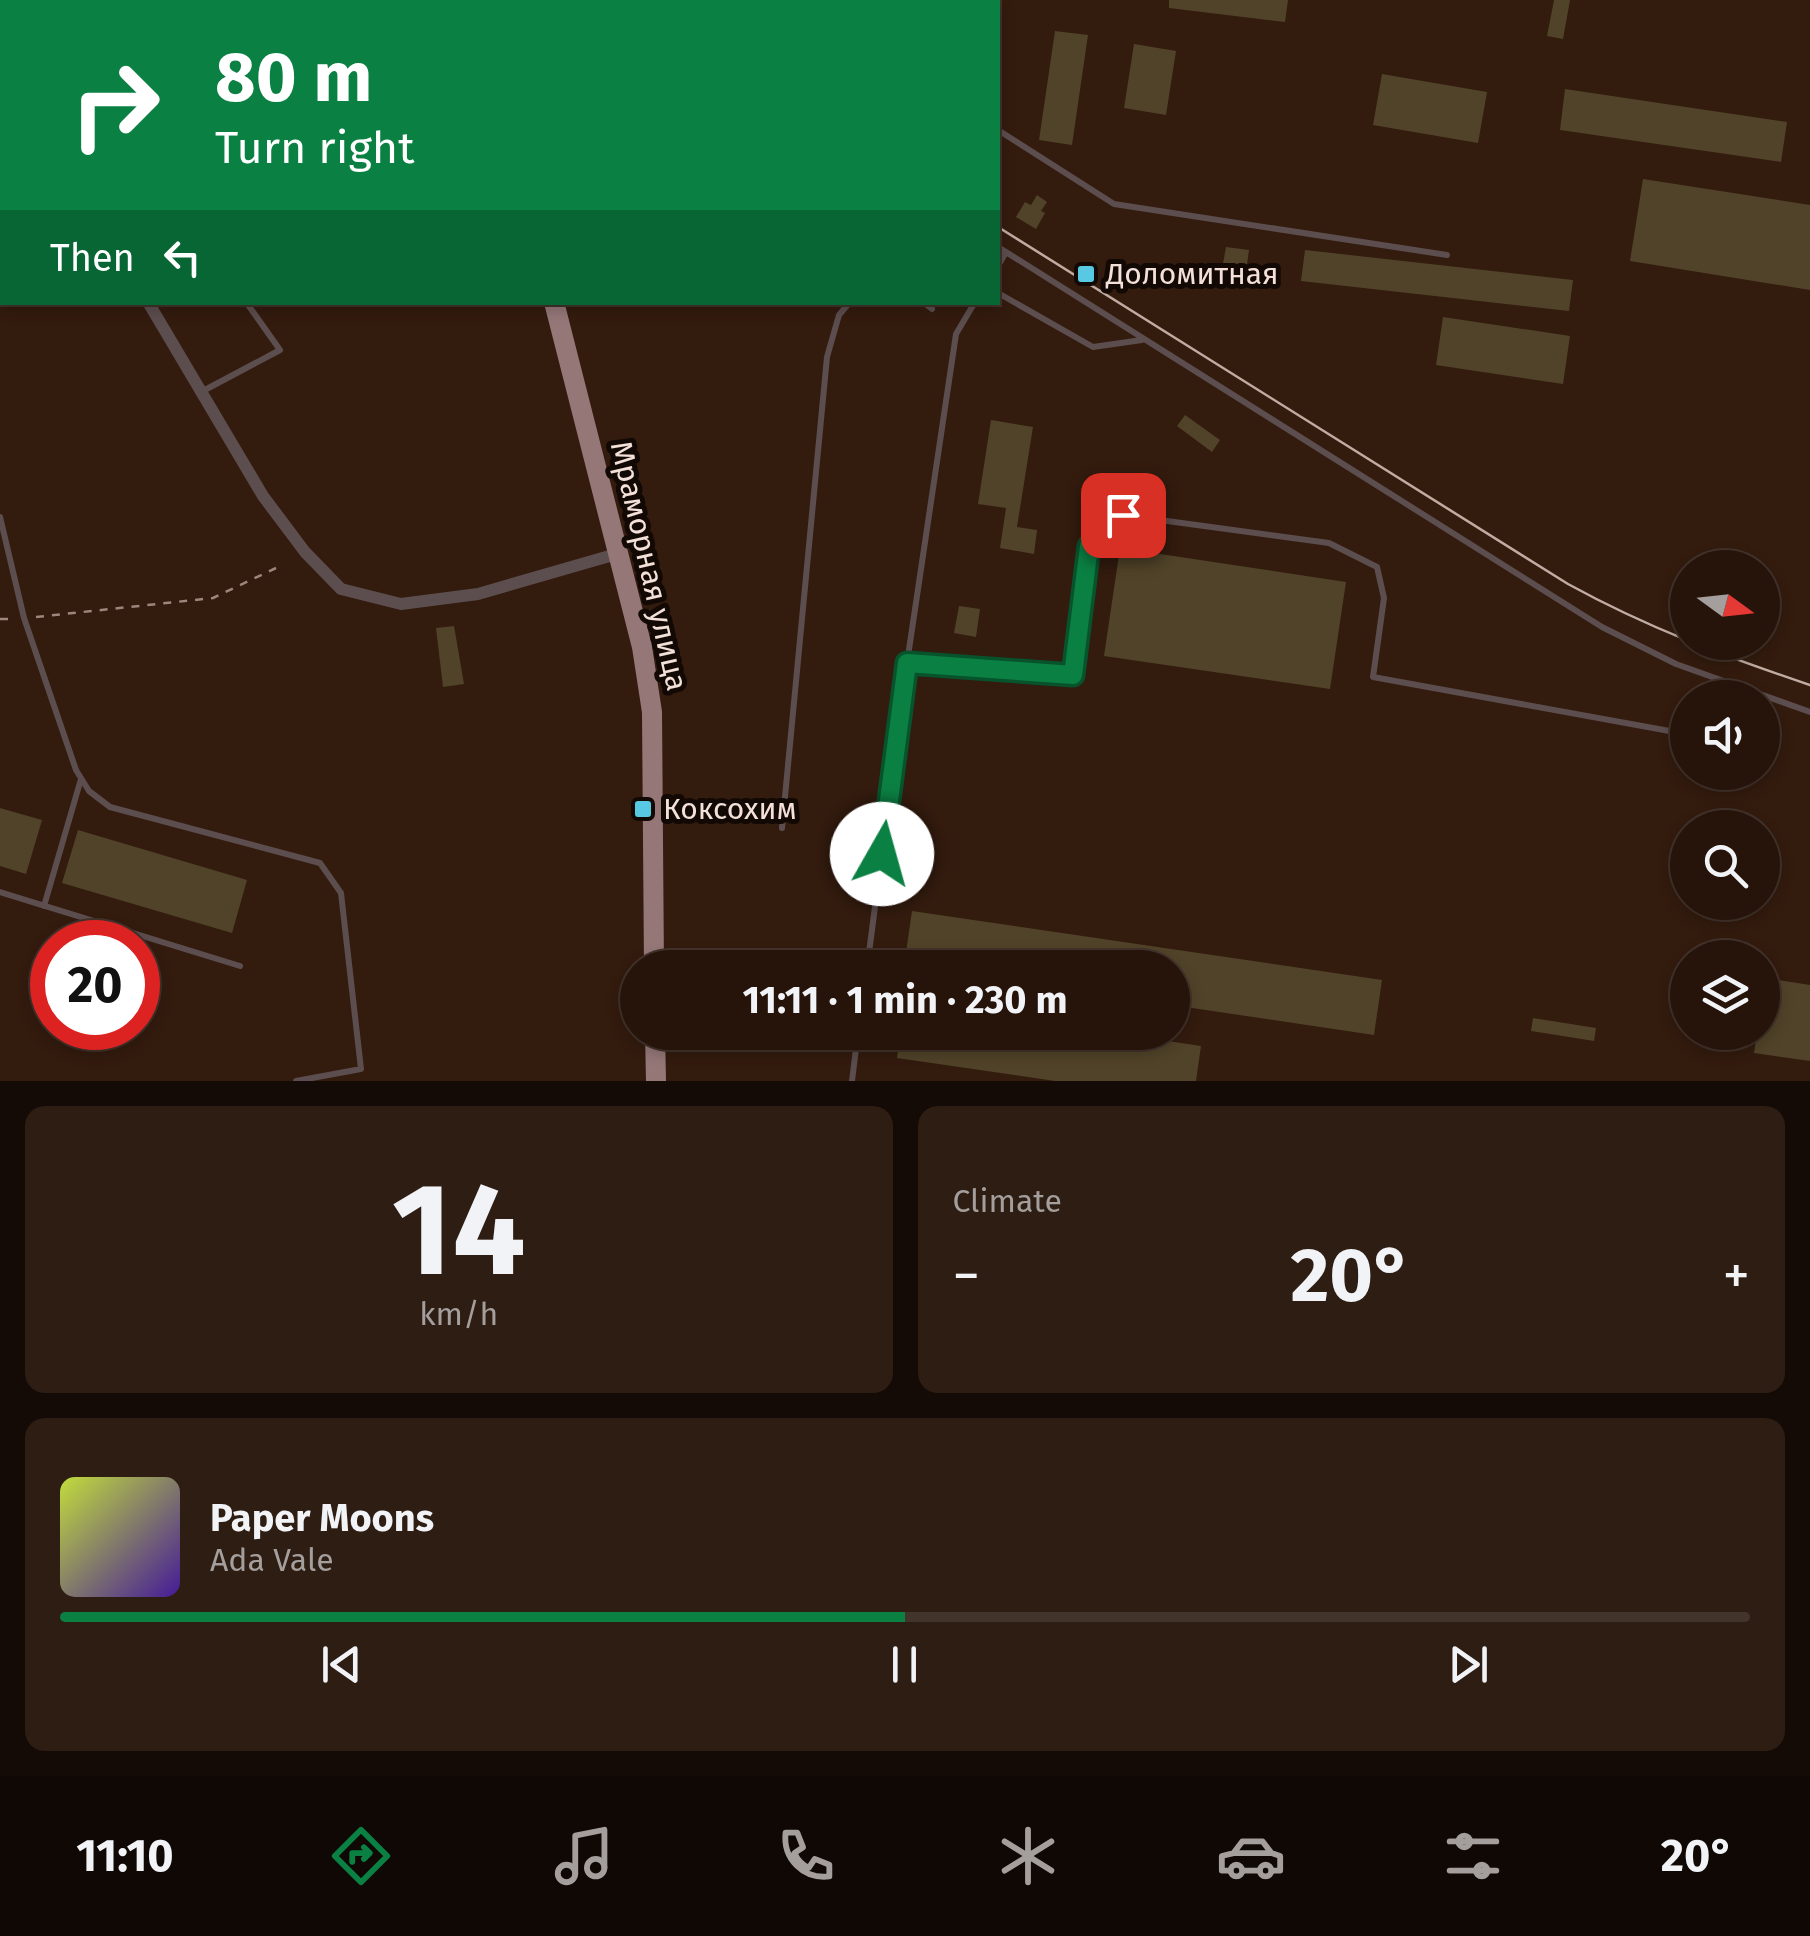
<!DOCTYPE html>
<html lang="en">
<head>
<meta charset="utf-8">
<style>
	:root { --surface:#26140a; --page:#2e1d13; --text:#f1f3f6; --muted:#a49e9c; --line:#42332b; --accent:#0b8043 }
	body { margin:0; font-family:"Fira Sans",sans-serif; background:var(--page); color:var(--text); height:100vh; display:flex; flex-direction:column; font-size:38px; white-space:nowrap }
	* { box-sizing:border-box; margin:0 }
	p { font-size:32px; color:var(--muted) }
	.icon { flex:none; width:55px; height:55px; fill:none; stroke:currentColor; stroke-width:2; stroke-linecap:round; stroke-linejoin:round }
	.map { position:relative; height:1081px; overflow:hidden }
	.panel { display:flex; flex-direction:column; gap:25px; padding:25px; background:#150b06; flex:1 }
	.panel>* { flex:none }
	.guide { position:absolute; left:0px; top:0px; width:1000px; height:305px; box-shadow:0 5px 15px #0003,0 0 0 2px var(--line); background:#0b8043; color:#fff; overflow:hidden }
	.needle { width:65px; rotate:105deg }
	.fabs { position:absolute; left:1670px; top:550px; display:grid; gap:20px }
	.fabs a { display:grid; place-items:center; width:110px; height:110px; border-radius:50%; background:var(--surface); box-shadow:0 5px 15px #0003,0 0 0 2px var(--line); font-size:50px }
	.speed { position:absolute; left:30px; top:920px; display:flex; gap:20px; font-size:50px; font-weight:700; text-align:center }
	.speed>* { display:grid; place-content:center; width:130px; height:130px; border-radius:50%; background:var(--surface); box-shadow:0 5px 15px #0003,0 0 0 2px var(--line); line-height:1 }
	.speed .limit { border:15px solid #d22; background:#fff; color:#111 }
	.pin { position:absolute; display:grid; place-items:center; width:85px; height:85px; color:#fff; margin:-42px; border-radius:20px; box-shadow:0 5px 15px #0006 }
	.me { position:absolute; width:110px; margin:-55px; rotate:7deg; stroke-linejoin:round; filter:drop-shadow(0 0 8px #0008) }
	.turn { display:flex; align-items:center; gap:35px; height:210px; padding:0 50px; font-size:45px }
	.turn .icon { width:130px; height:130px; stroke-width:2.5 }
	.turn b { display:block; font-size:70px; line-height:85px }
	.then { display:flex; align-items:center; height:95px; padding:0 50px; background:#0003; gap:20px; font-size:38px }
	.big { font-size:75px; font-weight:700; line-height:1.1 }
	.panel .widget { flex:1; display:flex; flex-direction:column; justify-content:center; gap:15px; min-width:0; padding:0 35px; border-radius:20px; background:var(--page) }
	.panel .dial { align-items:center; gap:0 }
	.dial b { font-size:130px; line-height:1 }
	.song { display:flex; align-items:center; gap:30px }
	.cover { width:120px; height:120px; border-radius:15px; background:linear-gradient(135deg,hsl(70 70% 55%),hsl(260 70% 35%)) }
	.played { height:10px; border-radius:5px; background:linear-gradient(90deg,var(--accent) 50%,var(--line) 50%) }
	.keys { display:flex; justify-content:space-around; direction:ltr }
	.heat { display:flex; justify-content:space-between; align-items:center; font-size:55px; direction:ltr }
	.panel .tiles { flex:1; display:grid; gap:25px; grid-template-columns:1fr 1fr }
	.widget:last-child { grid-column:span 2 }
	.trip { position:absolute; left:620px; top:950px; width:570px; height:100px; border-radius:50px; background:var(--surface); box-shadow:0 5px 15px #0003,0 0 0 2px var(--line); font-weight:700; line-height:100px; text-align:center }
	.menu { display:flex; height:160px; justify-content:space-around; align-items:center; background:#0f0804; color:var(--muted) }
	.menu .icon { width:70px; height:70px }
	.menu .selected { color:var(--accent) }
	.menu b { font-size:45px; color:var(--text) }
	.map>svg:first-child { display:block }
	.building { fill:#514329 }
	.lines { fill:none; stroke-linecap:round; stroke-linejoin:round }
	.path { stroke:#9c877d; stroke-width:2.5; stroke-dasharray:8 8; stroke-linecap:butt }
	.service { stroke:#5c4d4e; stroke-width:6 }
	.minor { stroke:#5c4d4e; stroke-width:12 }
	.primary { stroke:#957778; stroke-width:20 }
	.tram { stroke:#c0aca3; stroke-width:2.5 }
	.route-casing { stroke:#07532c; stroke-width:25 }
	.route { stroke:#0b8043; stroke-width:18 }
	.poi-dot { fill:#57c9e2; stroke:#130904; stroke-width:4 }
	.labels { text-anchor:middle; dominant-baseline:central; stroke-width:10; stroke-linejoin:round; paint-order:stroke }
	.poi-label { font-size:30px; fill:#f3e1d9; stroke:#130904; text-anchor:start }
	.street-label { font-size:30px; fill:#f3e1d9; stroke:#130904 }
</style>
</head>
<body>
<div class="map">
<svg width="1810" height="1081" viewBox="0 0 1810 1081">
	<rect width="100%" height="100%" fill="#331b0e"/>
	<!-- building -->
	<path class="building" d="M 1169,0 L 1288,0 L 1285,22 L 1169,8 Z
		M 1554,0 L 1570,0 L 1563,39 L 1547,36 Z
		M 1055,31 L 1088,35 L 1072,145 L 1039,140 Z
		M 1134,44 L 1176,51 L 1166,115 L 1124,108 Z
		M 1382,74 L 1487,92 L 1478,143 L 1373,125 Z
		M 1565,89 L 1787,122 L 1781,162 L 1560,130 Z
		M 1643,179 L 1810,205 L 1810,290 L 1630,261 Z
		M 1037,195 L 1047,202 L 1041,211 L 1045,213 L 1036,229 L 1016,217 L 1025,202 L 1031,205 Z
		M 1226,247 L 1249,250 L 1246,272 L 1222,269 Z
		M 1305,250 L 1573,280 L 1569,311 L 1301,281 Z
		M 1443,317 L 1570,336 L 1563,384 L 1436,365 Z
		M 1185,415 L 1220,440 L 1212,452 L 1177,426 Z
		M 991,420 L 1033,427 L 1017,527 L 1037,530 L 1034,554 L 1000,548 L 1006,508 L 978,504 Z
		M 1120,548 L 1346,582 L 1330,689 L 1104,656 Z
		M 959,606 L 980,609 L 976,637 L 954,633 Z
		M 454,626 L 464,684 L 443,687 L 436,628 Z
		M 0,808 L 42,820 L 26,874 L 0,866 Z
		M 78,830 L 247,880 L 232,933 L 62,883 Z
		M 912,911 L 1382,980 L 1374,1035 L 1172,1005 L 1172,968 L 904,966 Z
		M 1765,978 L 1810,985 L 1810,1061 L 1754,1053 L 1757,1032 L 1762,1032 Z
		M 1533,1018 L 1596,1028 L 1594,1041 L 1531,1031 Z
		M 901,1032 L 1108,1032 L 1201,1046 L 1196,1081 L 1055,1081 L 897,1058 Z"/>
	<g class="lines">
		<!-- path -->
		<path class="path" d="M 36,617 L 213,598 L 276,568
			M 0,619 L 13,619"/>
		<!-- service -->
		<path class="service" d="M 816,0 L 818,2
			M 98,1 L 99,2
			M 998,130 L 1114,204 L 1447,255
			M 998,247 L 1602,627 L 1676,664 L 1810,712
			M 998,266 L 1006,252
			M 998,293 L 1093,347 L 1142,340
			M 923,302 L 932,309
			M 201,392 L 280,350 L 246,302
			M 0,517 L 24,618 L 76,770 L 89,791 L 110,807 L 320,863 L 341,893 L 361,1069 L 296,1081
			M 907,663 L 1073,675 L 1089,546 L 1123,515 L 1329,543 L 1377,567 L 1384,598 L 1373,677 L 1675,732
			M 782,828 L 827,357 L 839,315 L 850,302
			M 0,892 L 240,966
			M 44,906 L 81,779
			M 867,968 L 907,663 L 956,334 L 975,302
			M 852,1081 L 858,1032"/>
		<!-- minor -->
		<path class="minor" d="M 643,0 L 645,2
			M 0,56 L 2,60
			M 148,302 L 263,496 L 305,552 L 341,589 L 401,604 L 478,594 L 620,553"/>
		<!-- primary -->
		<path class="primary" d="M 474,0 L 474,2
			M 554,302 L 642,647 L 652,712 L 654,968
			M 655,1032 L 656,1081"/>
		<!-- tram -->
		<path class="tram" d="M 682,0 L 685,2
			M 998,227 L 1568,584 C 1648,628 1724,656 1810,685"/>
	</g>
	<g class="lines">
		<!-- route casing -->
		<g class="route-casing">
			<path id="route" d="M 882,854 L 907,663 L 1073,675 L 1089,546 L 1123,515"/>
		</g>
		<!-- route -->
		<use href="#route" class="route"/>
	</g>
	<!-- markers -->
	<g class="poi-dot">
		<rect x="1076" y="264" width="20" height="20" rx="5"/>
		<rect x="633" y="799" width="20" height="20" rx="5"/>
	</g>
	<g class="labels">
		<!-- poi labels -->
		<g class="poi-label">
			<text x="1106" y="274">Доломитная</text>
			<text x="663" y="809">Коксохим</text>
		</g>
		<!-- street labels -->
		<g class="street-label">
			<text transform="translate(649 566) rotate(77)">Мраморная улица</text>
		</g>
	</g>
</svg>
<div class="fabs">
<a><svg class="needle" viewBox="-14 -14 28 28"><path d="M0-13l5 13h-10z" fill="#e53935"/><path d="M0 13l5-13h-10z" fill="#a49e9c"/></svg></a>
<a><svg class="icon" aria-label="sound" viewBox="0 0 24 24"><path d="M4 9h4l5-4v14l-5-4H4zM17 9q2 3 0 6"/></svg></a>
<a><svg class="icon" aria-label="search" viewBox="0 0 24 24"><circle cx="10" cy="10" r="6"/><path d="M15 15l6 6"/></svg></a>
<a><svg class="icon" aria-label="layers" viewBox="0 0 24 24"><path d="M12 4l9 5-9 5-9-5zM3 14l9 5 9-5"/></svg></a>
</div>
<div class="speed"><div class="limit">20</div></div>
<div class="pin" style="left:1123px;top:515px;background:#d93025"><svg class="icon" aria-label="arrive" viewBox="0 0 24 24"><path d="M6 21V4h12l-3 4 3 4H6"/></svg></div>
<svg class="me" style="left:882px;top:854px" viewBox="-20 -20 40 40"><circle r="19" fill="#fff"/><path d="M0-13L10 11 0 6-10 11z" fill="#0b8043"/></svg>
<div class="trip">11:11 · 1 min · 230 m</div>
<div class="guide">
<div class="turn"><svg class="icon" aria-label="right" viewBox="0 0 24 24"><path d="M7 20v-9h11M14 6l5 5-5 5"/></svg><div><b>80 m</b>Turn right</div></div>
<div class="then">Then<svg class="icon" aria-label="left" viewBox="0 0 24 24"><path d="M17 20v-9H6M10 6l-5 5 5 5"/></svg></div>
</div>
</div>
<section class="panel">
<div class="tiles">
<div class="widget dial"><b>14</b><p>km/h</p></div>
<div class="widget"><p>Climate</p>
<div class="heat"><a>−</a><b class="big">20°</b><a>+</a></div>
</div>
<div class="widget">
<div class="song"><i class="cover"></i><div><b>Paper Moons</b><p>Ada Vale</p></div></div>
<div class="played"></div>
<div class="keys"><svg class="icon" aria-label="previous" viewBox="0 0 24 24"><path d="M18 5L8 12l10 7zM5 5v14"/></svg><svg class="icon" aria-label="pause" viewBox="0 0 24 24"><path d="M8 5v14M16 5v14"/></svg><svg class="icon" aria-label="next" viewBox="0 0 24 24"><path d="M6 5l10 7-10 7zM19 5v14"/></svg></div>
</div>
</div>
</section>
<nav class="menu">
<b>11:10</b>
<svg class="icon selected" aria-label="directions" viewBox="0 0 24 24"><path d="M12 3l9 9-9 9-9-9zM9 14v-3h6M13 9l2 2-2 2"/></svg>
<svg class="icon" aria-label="music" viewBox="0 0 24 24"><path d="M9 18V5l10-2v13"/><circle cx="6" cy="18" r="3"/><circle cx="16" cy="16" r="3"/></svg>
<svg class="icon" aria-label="phone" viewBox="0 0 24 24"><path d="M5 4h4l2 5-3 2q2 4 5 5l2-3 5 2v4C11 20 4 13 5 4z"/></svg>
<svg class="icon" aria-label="climate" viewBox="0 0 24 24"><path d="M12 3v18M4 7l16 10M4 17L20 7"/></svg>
<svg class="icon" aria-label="car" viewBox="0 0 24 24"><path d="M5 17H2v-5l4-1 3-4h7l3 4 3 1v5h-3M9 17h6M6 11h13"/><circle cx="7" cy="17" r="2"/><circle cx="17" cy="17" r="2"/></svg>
<svg class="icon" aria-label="filters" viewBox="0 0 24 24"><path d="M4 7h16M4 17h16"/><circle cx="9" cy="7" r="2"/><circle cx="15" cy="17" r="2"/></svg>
<b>20°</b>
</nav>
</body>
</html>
